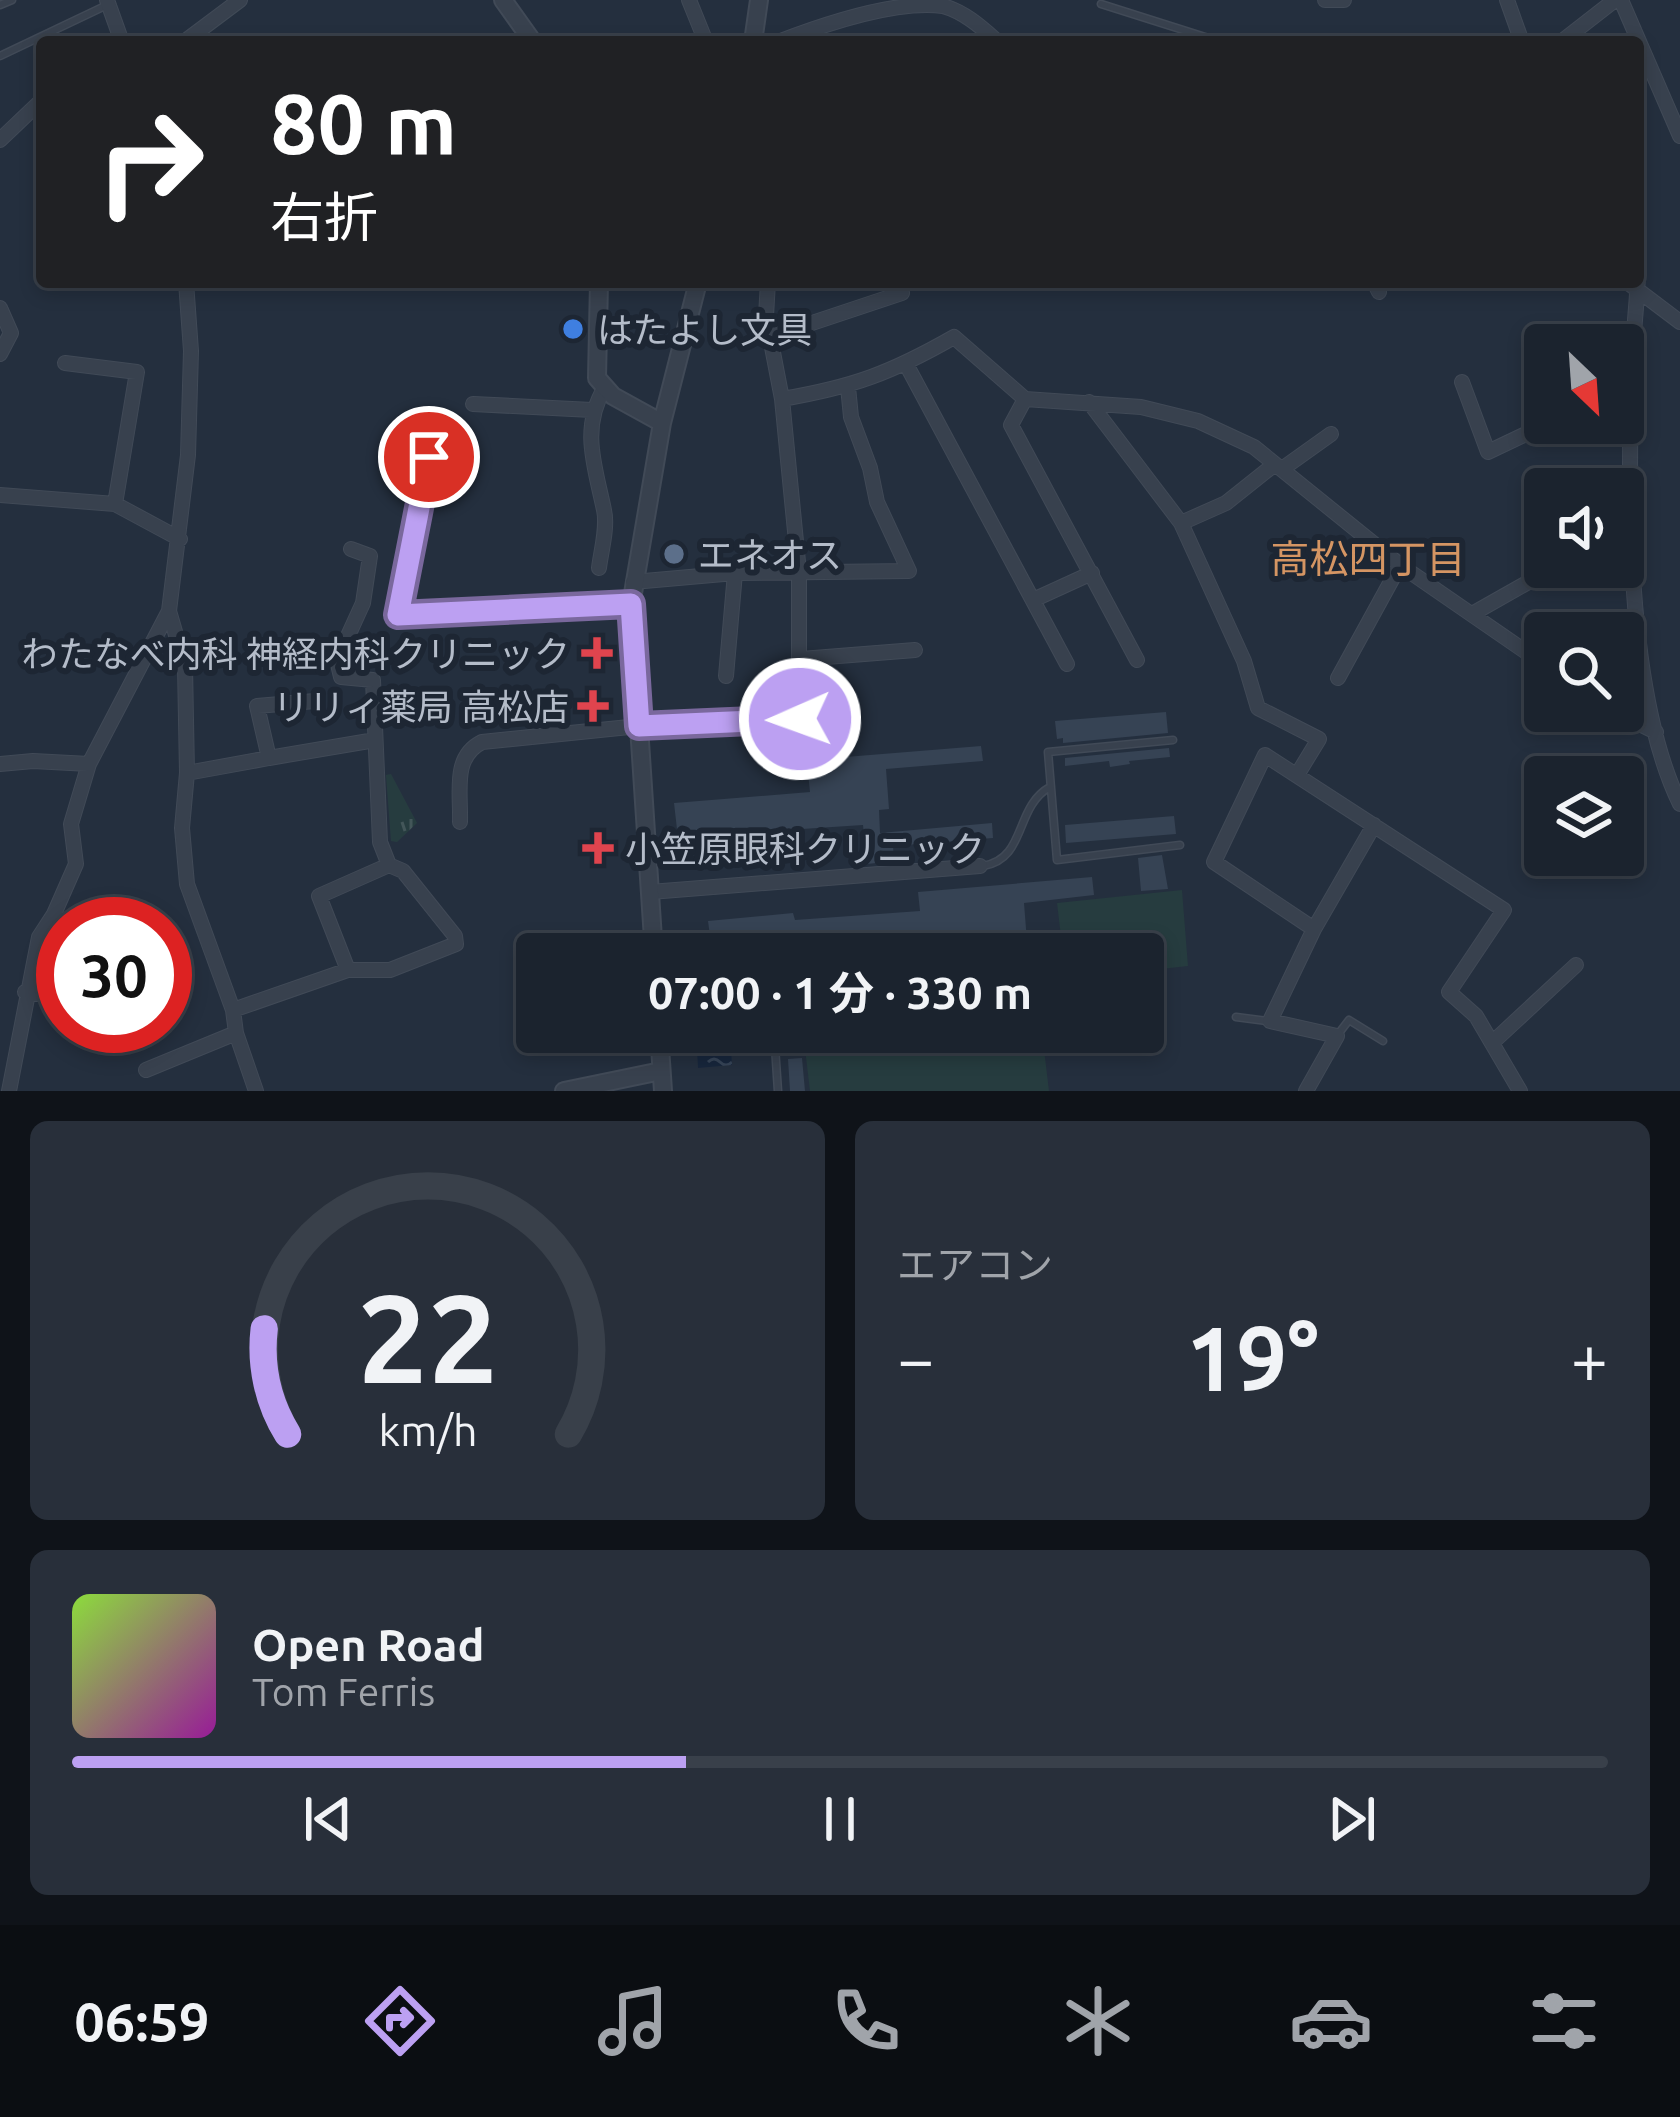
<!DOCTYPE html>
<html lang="ja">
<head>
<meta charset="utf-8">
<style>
	:root { --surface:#1b232e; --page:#282f3a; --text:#f1f3f6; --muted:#a0a4aa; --line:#39404a; --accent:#bca0f2 }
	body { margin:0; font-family:Ubuntu,"Noto Sans JP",sans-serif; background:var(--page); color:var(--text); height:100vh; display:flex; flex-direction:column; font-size:45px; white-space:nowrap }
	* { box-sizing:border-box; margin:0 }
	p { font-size:39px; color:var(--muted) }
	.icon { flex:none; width:66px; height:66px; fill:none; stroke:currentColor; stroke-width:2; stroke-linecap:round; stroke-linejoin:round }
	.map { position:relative; height:1091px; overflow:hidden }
	.details { display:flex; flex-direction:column; gap:30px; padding:30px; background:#0f1319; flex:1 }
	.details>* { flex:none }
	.guide { position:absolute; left:36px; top:36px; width:1608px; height:252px; border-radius:12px; box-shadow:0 6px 18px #0003,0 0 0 3px var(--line); background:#202124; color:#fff; overflow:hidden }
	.needle { width:78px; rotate:155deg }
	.controls { position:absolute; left:1524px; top:324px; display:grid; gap:24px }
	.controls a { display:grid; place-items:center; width:120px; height:120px; border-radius:12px; background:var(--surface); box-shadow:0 6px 18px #0003,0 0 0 3px var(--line); font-size:60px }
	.speed { position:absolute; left:36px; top:897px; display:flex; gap:24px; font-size:60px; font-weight:700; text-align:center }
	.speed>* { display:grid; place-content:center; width:156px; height:156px; border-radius:50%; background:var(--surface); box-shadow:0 6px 18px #0003,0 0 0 3px var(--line); line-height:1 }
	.speed .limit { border:18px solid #d22; background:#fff; color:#111 }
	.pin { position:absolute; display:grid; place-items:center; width:102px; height:102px; color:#fff; margin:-51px; border:6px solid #fff; border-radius:50%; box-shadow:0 3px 12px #0007 }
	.me { position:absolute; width:132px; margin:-66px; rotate:268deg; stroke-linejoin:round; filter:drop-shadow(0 0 9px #0008) }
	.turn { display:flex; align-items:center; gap:42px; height:252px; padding:0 36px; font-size:54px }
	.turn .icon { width:156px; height:156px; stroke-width:2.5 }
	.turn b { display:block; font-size:84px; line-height:102px }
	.big { font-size:90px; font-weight:700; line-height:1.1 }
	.details .widget { flex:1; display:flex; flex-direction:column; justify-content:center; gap:18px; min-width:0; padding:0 42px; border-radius:18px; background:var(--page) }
	.details .dial { align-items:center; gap:0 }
	.dial svg { height:312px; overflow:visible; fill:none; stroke:var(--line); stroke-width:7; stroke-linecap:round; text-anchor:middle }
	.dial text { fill:var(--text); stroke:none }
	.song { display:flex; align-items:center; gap:36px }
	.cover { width:144px; height:144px; border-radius:18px; background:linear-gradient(135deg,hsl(90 70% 55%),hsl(300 70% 35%)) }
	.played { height:12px; border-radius:6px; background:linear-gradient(90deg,var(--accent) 40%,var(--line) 40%) }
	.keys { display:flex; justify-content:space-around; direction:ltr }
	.heat { display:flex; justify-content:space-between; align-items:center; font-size:66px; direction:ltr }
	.details .tiles { flex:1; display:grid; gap:30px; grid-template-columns:1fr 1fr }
	.widget:last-child { grid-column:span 2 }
	.trip { position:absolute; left:516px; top:933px; width:648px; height:120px; border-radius:12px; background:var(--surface); box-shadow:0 6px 18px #0003,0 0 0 3px var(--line); font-weight:700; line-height:120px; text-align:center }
	.tabs { display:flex; height:192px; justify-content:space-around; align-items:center; background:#0b0e12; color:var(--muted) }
	.tabs .icon { width:84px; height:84px }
	.tabs .active { color:var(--accent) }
	.tabs b { font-size:54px; color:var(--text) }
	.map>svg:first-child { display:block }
	.grass { fill:url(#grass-tufts) }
	.pitch { fill:#263c3f }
	.water { fill:url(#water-ripples) }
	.building { fill:#364354 }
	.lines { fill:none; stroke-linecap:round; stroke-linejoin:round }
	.service-casing { stroke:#414a57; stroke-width:9 }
	.minor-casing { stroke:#414a57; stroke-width:16 }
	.tertiary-casing { stroke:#414a57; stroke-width:20 }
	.service { stroke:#38414e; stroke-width:6 }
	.minor { stroke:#38414e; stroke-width:14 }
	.tertiary { stroke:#38414e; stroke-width:16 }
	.route-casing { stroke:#7a689d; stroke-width:30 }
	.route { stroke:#bca0f2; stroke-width:21 }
	.shop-dot { fill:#3f7fe0; stroke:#1d2633; stroke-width:4.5 }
	.service-dot { fill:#5c6f8a; stroke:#1d2633; stroke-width:4.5 }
	.health-dot { fill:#e0444e; stroke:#1d2633; stroke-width:4.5 }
	.labels { text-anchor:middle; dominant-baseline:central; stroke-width:12; stroke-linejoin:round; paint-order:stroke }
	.poi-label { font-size:36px; fill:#b4bcc9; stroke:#1d2633; text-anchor:start }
	.neighbourhood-label { font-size:39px; fill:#d59563; stroke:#1d2633 }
</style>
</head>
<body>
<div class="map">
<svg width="1680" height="1091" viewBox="0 0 1680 1091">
	<defs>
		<pattern id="grass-tufts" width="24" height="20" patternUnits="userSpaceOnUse" patternTransform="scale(3)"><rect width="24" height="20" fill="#263c3f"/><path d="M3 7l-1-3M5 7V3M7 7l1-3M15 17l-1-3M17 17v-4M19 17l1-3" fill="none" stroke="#435659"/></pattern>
		<pattern id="water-ripples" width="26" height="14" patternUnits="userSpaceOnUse" patternTransform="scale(3)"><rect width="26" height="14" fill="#17263c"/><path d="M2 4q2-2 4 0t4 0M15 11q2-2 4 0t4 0" fill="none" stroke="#364457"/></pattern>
	</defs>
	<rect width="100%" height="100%" fill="#242f3e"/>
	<!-- grass -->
	<path class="grass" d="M 391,774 L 417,823 L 397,842 L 391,841 L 386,775 Z"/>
	<!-- pitch -->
	<path class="pitch" d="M 1182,890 L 1188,966 L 1143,971 L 1143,954 L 1063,954 L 1057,903 Z
		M 803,1032 L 1042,1032 L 1049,1091 L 810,1091 Z"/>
	<!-- water -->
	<path class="water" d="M 696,1032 L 730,1032 L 732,1065 L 698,1068 Z"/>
	<!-- building -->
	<path class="building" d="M 1166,712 L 1168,733 L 1063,743 L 1063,738 L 1057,739 L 1055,721 Z
		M 981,746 L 983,761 L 886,769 L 889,809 L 879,810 L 880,833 L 992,823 L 993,838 L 893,846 L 894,861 L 867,864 L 863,825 L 802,829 L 804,852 L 768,854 L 766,831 L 678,838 L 674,803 L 810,792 L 808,773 L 834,771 L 833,758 Z
		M 1169,748 L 1170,757 L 1129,761 L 1130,764 L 1110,767 L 1109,761 L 1065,766 L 1065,758 Z
		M 1174,816 L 1176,834 L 1066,843 L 1065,825 Z
		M 1162,855 L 1168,889 L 1141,891 L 1138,858 Z
		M 1092,877 L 1094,895 L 1024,903 L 1028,954 L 705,951 L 703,937 L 710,936 L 708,921 L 793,913 L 795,920 L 920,911 L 918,892 Z
		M 802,1058 L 805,1091 L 790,1091 L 788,1059 Z"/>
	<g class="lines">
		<!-- service casing -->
		<g class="service-casing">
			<path id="service" d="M 1101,4 L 1221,42
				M 0,5 L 12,0
				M 0,56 L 105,6
				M 1173,740 L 1048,752 L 1057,860 L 1180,845
				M 983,866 C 1027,859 1014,807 1050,787
				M 1236,1017 L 1267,1021
				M 774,1032 L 778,1091
				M 1339,1033 L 1349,1020 L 1383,1041"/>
		</g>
		<!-- minor casing -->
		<g class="minor-casing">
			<path id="minor" d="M 107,0 L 122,42
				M 689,0 L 706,42
				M 1325,0 L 1344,0
				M 1507,0 L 1522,42
				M 1621,0 L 1680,136
				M 184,42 L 240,0
				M 778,42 C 822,25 896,0 943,6 C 965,12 982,28 998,42
				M 1561,42 L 1615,0
				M 0,140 L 42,100
				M 1638,259 C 1639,290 1634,320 1633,351 C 1627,480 1624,689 1680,804
				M 768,282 L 766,316 L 782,399 C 853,387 891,373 954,337 L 1025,399 L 1141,407 L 1198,421 L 1254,447 L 1400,565 L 1545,665
				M 1374,282 L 1379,292
				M 1627,282 L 1680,322
				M 0,308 L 11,333 L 0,354
				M 770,337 L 902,293
				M 65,363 L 137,372 L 115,504
				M 906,364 L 1067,664
				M 1462,382 L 1488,452 L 1549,423
				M 1025,399 L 1011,425 L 1137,660
				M 1089,402 L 1181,523 L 1244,661 L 1258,708 L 1319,739 L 1297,775
				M 473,404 L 592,410
				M 429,457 L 398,615 L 631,605
				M 1282,469 L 1331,434
				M 0,495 L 115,504 L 180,539
				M 1181,523 L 1226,503 L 1275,464
				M 599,568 C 601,551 608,527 604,510 C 595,466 580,429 605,387
				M 633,582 L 735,573 L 909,571 L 877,502 L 870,468 L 851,417 L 848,387
				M 1033,600 L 1092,573
				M 169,611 L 185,666 L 187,773 L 182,828 L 187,884 L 233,1010 L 236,1033 L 256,1091
				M 1472,614 L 1555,567
				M 801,659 L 915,650
				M 726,676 L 735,573
				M 1338,678 L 1400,565
				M 1613,711 L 1656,732
				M 269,758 L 375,740
				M 0,764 L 33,761 L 89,764
				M 187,773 L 269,758 L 257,706 L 315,701
				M 460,822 C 461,792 452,757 482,742 L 639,726 L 799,719 L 799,572 L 782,399
				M 650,892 L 980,866
				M 1314,929 L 1374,825
				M 348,970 L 319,896 L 389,865
				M 25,992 L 63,996
				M 233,1010 L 348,970 L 390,970 L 456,944 L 455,936 L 403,871 L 389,865 L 380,842 L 373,680 L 341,677 L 337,660 L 363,603 L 370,556 L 351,549
				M 1493,1042 L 1576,965
				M 146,1070 L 236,1033
				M 9,1091 L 39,937 L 54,914 L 76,864 L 71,824 L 89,764 L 169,611 L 188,455 L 191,351 L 186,282
				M 1306,1091 L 1337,1036 L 1270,1021 L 1314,929 L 1214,862 L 1265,755 L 1504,910 L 1449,992 L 1476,1016 L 1520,1091"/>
		</g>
		<!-- tertiary casing -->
		<g class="tertiary-casing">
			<path id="tertiary" d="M 503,0 L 533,42
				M 753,42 L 759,0
				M 599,282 L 597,378 L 613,396 L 662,423
				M 654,954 L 631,605 L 662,423 L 698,282
				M 659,1032 L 663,1091
				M 564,1091 L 661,1071"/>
		</g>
		<!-- service -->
		<use href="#service" class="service"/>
		<!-- minor -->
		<use href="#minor" class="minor"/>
		<!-- tertiary -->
		<use href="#tertiary" class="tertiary"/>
	</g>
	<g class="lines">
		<!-- route casing -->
		<g class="route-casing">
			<path id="route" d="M 429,457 L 398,615 L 631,604 L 639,726 L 800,719"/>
		</g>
		<!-- route -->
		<use href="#route" class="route"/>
	</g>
	<!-- markers -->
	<circle class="shop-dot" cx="573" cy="329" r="12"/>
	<circle class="service-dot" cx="674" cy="554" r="12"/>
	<g class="health-dot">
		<path d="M591 635h12v12h12v12h-12v12h-12v-12h-12v-12h12z"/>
		<path d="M587 688h12v12h12v12h-12v12h-12v-12h-12v-12h12z"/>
		<path d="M592 830h12v12h12v12h-12v12h-12v-12h-12v-12h12z"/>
	</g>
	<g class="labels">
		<!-- poi labels -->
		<g class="poi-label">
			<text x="597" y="329">はたよし文具</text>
			<text x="698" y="554">エネオス</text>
			<text x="570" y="653" text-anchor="end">わたなべ内科 神経内科クリニック</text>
			<text x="569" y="706" text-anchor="end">リリィ薬局 高松店</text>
			<text x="625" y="848">小笠原眼科クリニック</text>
		</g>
		<!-- neighbourhood labels -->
		<g class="neighbourhood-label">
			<text x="1368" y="558">高松四丁目</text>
		</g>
	</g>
</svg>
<div class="controls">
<a><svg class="needle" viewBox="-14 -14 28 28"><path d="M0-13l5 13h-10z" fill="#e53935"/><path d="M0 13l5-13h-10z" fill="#a0a4aa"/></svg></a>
<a><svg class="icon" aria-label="sound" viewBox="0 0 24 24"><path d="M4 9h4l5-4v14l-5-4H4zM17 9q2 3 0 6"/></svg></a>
<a><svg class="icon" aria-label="search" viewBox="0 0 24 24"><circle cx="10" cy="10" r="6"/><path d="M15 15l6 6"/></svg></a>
<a><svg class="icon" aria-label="layers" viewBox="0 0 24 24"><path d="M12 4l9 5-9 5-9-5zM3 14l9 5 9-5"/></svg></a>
</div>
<div class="speed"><div class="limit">30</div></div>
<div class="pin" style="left:429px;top:457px;background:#d93025"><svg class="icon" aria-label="arrive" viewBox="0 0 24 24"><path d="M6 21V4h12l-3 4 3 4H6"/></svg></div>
<svg class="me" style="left:800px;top:719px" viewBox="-20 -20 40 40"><circle r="17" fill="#bca0f2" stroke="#fff" stroke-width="3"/><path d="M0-11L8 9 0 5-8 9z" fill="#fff"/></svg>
<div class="trip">07:00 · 1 分 · 330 m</div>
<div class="guide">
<div class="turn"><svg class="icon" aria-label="right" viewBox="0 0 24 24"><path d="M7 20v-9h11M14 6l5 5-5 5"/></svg><div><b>80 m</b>右折</div></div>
</div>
</div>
<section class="details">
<div class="tiles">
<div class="widget dial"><svg viewBox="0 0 100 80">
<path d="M14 69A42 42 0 1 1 86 69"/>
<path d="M14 69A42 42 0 0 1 8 42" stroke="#bca0f2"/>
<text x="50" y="56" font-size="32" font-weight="700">22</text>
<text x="50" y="72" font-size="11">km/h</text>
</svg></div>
<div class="widget"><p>エアコン</p>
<div class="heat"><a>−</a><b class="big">19°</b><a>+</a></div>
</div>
<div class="widget">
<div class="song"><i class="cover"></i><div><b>Open Road</b><p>Tom Ferris</p></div></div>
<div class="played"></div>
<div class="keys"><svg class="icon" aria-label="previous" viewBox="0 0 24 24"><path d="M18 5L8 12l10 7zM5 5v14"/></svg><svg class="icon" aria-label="pause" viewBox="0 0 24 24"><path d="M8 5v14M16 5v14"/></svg><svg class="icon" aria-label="next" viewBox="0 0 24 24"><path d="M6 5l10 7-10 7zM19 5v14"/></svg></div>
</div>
</div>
</section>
<nav class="tabs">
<b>06:59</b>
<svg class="icon active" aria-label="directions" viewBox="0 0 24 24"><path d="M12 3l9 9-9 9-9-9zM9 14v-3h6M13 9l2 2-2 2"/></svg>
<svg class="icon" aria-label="music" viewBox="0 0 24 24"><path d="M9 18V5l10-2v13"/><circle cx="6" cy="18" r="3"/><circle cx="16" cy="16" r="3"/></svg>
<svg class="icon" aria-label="phone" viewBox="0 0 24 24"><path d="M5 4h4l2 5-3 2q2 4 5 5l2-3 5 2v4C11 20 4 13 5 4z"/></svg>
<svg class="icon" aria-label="climate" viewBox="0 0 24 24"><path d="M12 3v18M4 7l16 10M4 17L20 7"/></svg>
<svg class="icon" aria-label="car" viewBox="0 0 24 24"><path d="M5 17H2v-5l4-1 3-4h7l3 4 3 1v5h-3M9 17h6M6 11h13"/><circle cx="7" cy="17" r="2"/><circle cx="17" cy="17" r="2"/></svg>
<svg class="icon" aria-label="filters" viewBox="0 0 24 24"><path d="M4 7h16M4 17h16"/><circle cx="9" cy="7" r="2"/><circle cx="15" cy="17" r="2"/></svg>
</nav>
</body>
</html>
